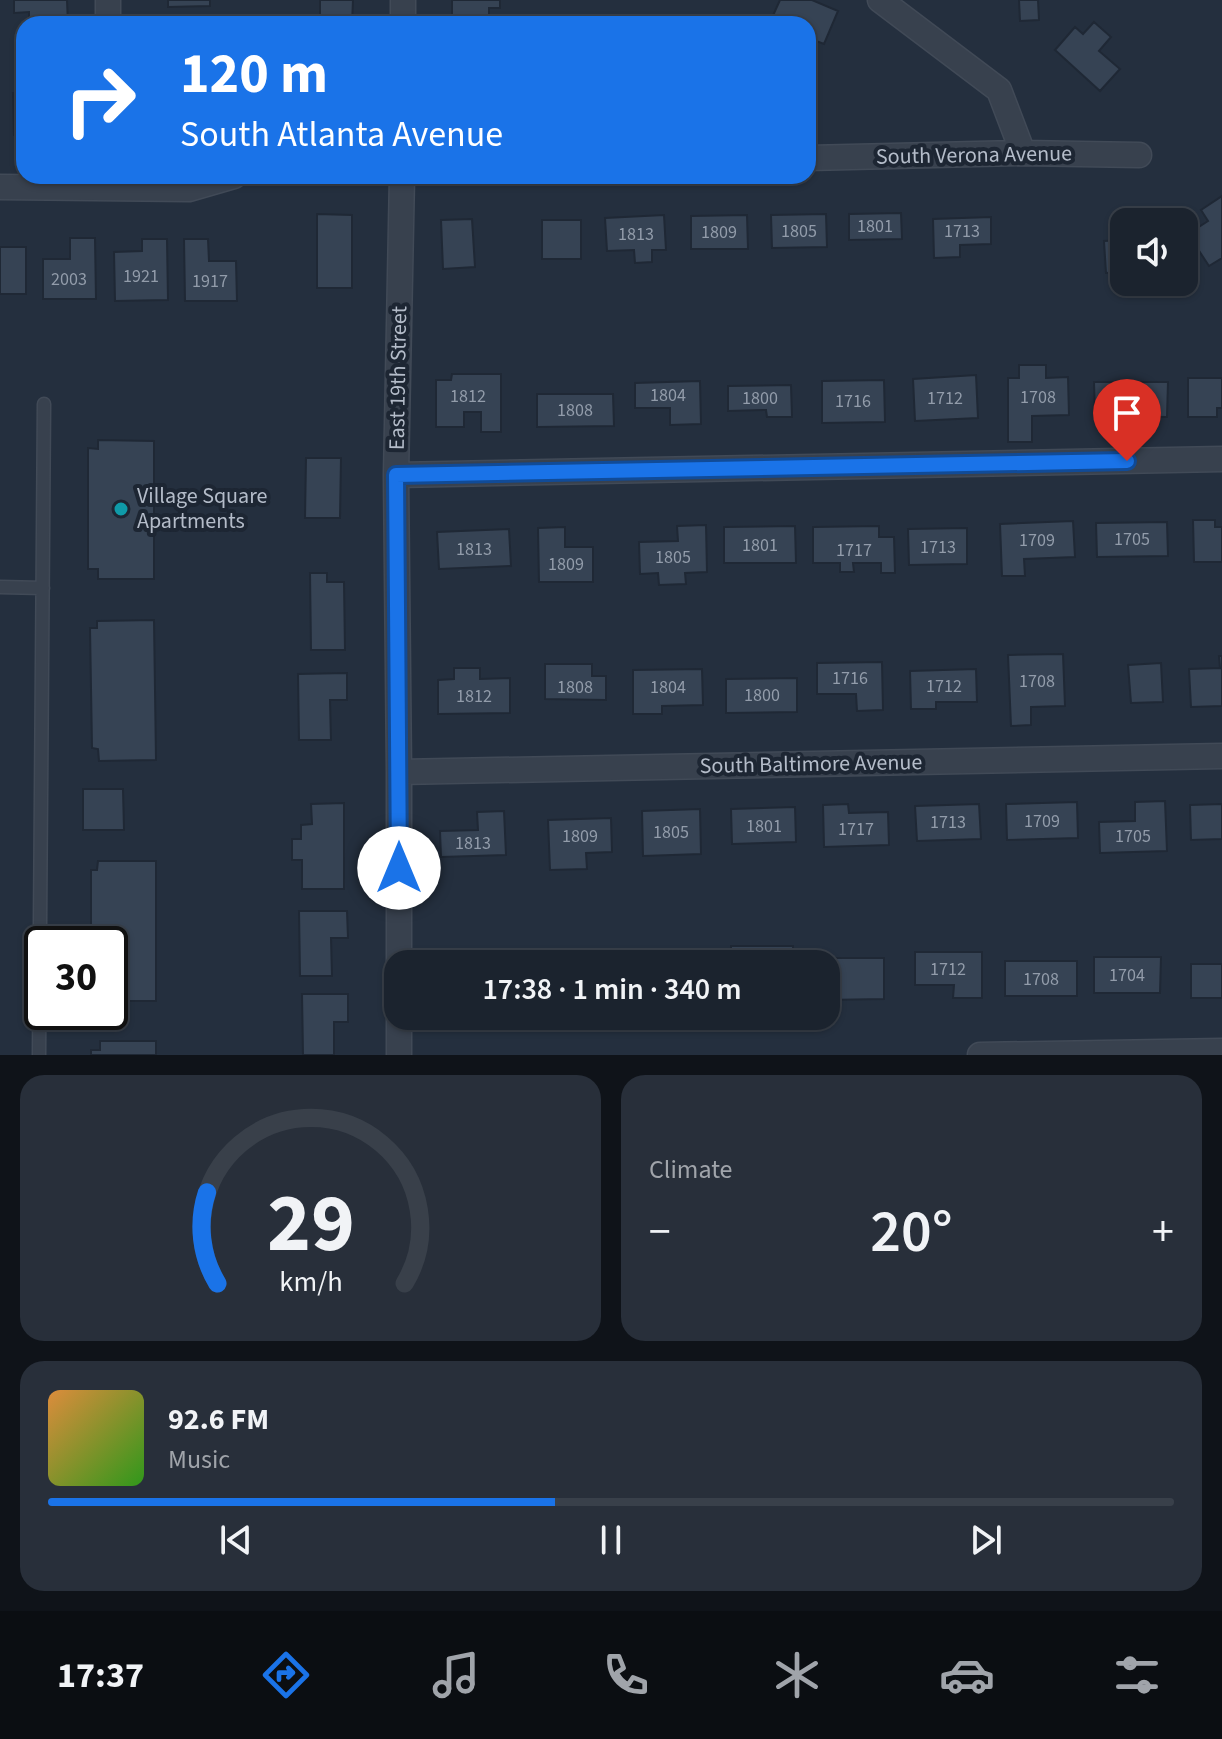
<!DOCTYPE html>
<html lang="en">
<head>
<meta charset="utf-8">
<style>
	:root { --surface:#1b232e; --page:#282f3a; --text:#f1f3f6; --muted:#a0a4aa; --line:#39404a; --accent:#1a73e8 }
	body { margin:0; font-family:"Source Sans 3",sans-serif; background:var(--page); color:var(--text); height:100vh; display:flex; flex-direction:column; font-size:30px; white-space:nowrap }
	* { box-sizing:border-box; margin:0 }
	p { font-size:26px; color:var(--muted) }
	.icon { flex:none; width:44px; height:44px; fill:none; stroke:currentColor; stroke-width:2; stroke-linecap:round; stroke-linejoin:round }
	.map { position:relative; height:1055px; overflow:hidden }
	.details { display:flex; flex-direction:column; gap:20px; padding:20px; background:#0f1319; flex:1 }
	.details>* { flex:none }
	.hud { position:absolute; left:16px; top:16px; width:800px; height:168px; border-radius:24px; box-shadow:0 2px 6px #0004,0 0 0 2px var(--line); background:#1a73e8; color:#fff; overflow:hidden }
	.controls { position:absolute; left:1110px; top:208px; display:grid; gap:16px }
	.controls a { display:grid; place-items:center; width:88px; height:88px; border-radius:16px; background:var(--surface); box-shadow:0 2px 6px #0004,0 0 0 2px var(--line); font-size:40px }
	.speed { position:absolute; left:24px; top:926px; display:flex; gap:16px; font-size:40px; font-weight:700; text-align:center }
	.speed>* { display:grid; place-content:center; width:104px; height:104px; border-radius:50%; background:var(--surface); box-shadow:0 2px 6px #0004,0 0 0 2px var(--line); line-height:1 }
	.speed .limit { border:4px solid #111; border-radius:12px; background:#fff; color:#111 }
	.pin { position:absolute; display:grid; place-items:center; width:68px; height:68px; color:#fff; margin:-82px -34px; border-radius:50% 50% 50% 0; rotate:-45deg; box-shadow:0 0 8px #0007 }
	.pin .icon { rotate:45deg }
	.me { position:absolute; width:88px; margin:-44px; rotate:0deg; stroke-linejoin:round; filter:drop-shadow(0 0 6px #0008) }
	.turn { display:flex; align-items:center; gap:28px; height:168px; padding:0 32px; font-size:36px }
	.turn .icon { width:104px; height:104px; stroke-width:2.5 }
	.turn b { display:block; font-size:56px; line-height:68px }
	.big { font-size:60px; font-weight:600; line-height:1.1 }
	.details .widget { flex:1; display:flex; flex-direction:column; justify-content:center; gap:12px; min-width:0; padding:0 28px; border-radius:24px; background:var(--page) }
	.details .dial { align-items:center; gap:0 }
	.dial svg { height:208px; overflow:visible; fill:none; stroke:var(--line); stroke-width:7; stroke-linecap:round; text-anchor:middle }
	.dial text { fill:var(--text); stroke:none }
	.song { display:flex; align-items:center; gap:24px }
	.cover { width:96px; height:96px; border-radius:12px; background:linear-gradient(135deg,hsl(30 70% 55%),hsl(110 70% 35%)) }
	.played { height:8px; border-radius:4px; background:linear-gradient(90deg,var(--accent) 45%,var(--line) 45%) }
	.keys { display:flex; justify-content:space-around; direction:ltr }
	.heat { display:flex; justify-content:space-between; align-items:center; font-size:44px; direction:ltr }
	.details .tiles { flex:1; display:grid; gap:20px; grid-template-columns:1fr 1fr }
	.widget:last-child { grid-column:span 2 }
	.trip { position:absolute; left:384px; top:950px; width:456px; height:80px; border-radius:24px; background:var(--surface); box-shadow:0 2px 6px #0004,0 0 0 2px var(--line); font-weight:600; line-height:80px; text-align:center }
	.dock { display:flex; height:128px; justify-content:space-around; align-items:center; background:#0b0e12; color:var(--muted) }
	.dock .icon { width:56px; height:56px }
	.dock .selected { color:var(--accent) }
	.dock b { font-size:36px; color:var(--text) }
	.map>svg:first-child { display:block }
	.building { fill:#364354; stroke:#1f2835; stroke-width:2 }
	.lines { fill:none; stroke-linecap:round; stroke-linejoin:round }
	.lane-casing { stroke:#414a57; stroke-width:15 }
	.street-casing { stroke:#414a57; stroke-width:27 }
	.lane { stroke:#38414e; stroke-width:12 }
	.street { stroke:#38414e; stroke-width:24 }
	.route-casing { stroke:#114b97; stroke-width:20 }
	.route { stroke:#1a73e8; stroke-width:14 }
	.culture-dot { fill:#0f9aa8; stroke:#1d2633; stroke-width:3 }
	.labels { text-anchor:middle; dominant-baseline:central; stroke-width:8; stroke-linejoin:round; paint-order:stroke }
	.number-label { font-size:18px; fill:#929caa }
	.street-label { font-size:22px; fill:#b4bcc9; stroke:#1d2633 }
	.poi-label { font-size:22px; fill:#b4bcc9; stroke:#1d2633; text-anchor:start }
</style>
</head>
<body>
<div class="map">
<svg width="1222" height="1055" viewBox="0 0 1222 1055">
	<rect width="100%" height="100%" fill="#242f3e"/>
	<!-- building -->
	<path class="building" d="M 14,0 L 67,0 L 68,24 L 42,24 L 42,19 L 29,19 L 29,12 L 14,13 Z
		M 168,0 L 210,0 L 210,6 L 168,7 Z
		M 320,0 L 353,0 L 352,24 L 320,24 Z
		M 452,0 L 500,0 L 500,8 L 489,8 L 489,24 L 452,24 Z
		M 780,0 L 812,0 L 838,11 L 824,44 L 808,38 L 808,24 L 776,24 L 770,22 Z
		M 1019,0 L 1038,0 L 1039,20 L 1020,21 Z
		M 1094,22 L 1111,37 L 1099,51 L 1120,69 L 1100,91 L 1055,50 L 1075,27 L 1083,34 Z
		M 13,93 L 24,93 L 24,135 L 14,135 Z
		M 1222,196 L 1222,258 L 1209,266 L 1188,234 L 1208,221 L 1201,210 Z
		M 901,213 L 902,239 L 849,240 L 849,214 Z
		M 317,214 L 352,215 L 352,288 L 317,288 Z
		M 826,214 L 827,247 L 772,248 L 771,215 Z
		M 664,215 L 666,250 L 652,250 L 652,262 L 635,263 L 634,250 L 607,251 L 605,218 Z
		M 747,215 L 748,249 L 691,249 L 691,216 Z
		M 991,217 L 991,244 L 960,245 L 960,257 L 934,258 L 933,219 Z
		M 472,219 L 475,267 L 443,269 L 441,220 Z
		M 542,220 L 581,220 L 581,259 L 542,259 Z
		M 70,238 L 95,238 L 96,299 L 43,299 L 43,259 L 70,259 Z
		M 142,239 L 167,239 L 168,300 L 115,301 L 114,252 L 142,251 Z
		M 184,239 L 208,239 L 209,261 L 236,261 L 237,301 L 185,301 Z
		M 1124,240 L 1124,272 L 1106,273 L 1104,241 Z
		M 0,247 L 26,247 L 26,294 L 0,294 Z
		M 1019,365 L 1046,365 L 1046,378 L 1068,377 L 1069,415 L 1032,416 L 1032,442 L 1008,442 L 1008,378 L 1019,378 Z
		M 452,374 L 501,374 L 501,432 L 481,432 L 481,412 L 464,412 L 464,427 L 436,427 L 436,380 L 451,380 Z
		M 976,375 L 978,418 L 915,421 L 913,379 Z
		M 1188,378 L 1222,378 L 1222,408 L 1217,408 L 1217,417 L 1188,417 Z
		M 884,380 L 885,422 L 822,423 L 822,381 Z
		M 700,381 L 701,424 L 670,425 L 670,408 L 635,408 L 635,383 Z
		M 1094,382 L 1168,382 L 1167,417 L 1095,416 Z
		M 791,385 L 792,417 L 767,417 L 766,410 L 728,411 L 728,386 Z
		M 537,394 L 613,394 L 614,426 L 537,427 Z
		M 98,440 L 154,441 L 154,579 L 98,579 L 98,569 L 88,569 L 88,448 L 98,449 Z
		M 306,458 L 341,458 L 340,518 L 305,518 Z
		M 1193,520 L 1215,520 L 1215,527 L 1222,527 L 1222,562 L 1194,562 Z
		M 1073,521 L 1075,557 L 1024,559 L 1025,576 L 1002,576 L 1000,524 Z
		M 1167,522 L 1168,556 L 1097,557 L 1096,523 Z
		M 706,525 L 707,572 L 685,573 L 686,584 L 659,585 L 658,573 L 640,574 L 639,542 L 678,541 L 677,526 Z
		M 795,526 L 796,563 L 724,563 L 724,527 Z
		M 879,526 L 879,537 L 894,537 L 895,573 L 881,573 L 881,563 L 853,563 L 854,572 L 840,572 L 840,563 L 813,563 L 813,527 Z
		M 565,527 L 565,547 L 593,547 L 593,582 L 539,582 L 538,528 Z
		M 967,528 L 967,564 L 909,565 L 908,529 Z
		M 509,529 L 511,566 L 439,569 L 437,532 Z
		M 310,573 L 327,573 L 327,582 L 344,582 L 345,650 L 311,650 Z
		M 154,620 L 156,760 L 99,761 L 98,749 L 92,748 L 90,628 L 97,628 L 97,621 Z
		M 1063,654 L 1065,706 L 1031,707 L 1031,725 L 1011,726 L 1008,655 Z
		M 1219,656 L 1222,656 L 1222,706 L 1191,707 L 1189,669 L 1220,668 Z
		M 882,662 L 883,710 L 857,711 L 856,694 L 817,694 L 817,663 Z
		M 1161,663 L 1163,702 L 1131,703 L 1128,665 Z
		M 545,664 L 592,664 L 592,676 L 606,676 L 606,700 L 545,699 Z
		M 454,668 L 480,668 L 480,679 L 510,678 L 510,713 L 438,714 L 438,680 L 454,679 Z
		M 702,669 L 703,705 L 662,706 L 662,714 L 633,714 L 633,670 Z
		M 976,669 L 977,702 L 936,702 L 936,709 L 911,709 L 910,671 Z
		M 347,673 L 347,700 L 330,700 L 331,740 L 299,740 L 298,674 Z
		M 797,678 L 797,712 L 726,713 L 726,679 Z
		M 83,789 L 123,789 L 124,830 L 83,830 Z
		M 1165,801 L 1167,851 L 1100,853 L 1099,822 L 1135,821 L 1135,802 Z
		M 1077,802 L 1078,838 L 1007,840 L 1006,804 Z
		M 344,803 L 344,889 L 302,889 L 302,860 L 292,860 L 292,839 L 301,839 L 301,825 L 312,824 L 311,804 Z
		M 848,804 L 849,813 L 888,812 L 889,845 L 824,847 L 823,805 Z
		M 979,804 L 981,839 L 917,841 L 915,806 Z
		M 1222,804 L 1222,839 L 1191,840 L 1190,805 Z
		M 795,807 L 796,842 L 732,844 L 731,809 Z
		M 700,809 L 701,854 L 643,856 L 642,811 Z
		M 504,811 L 506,855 L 441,857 L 440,831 L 478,830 L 477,812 Z
		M 611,818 L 612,852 L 586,853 L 587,869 L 550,870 L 548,820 Z
		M 98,861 L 156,861 L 156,1001 L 110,1001 L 110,944 L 91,944 L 91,870 L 97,870 Z
		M 299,911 L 347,911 L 348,938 L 331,938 L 332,976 L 300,976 Z
		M 731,946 L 793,946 L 793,964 L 731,964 Z
		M 915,952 L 982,952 L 982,998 L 953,998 L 954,985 L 915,985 Z
		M 1094,957 L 1161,957 L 1160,993 L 1094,993 Z
		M 822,958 L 884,958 L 884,999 L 826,1000 L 826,964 L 822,964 Z
		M 1005,961 L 1077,961 L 1077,996 L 1005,996 Z
		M 1191,964 L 1222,964 L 1222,998 L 1191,998 Z
		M 302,994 L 348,994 L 348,1022 L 334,1022 L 334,1055 L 303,1055 Z
		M 100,1041 L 156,1041 L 156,1055 L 91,1055 L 91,1050 L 100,1050 Z"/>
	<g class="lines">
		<!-- lane casing -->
		<g class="lane-casing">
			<path id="lane" d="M 0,587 L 43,588
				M 39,1055 L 44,404"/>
		</g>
		<!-- street casing -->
		<g class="street-casing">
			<path id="street" d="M 880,0 L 999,90 L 1023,153
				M 108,24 L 108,0
				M 403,24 L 403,0
				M 808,158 L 1023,153 L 1139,155
				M 0,187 L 189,189 L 234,176
				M 396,475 L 1222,459
				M 399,772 L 1222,756
				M 399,964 L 399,772 L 396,475 L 402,176
				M 399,1055 L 399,1016
				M 980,1055 L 1222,1051"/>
		</g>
		<!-- lane -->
		<use href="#lane" class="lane"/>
		<!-- street -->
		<use href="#street" class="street"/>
	</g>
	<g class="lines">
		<!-- route casing -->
		<g class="route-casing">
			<path id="route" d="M 399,868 L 396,475 L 1127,461"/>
		</g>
		<!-- route -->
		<use href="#route" class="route"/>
	</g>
	<!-- markers -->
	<circle class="culture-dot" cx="121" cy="509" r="8"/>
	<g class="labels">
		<!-- number labels -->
		<g class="number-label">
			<text x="875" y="226">1801</text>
			<text x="799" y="231">1805</text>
			<text x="962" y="231">1713</text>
			<text x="719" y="232">1809</text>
			<text x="636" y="234">1813</text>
			<text x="141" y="276">1921</text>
			<text x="69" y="279">2003</text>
			<text x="210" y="281">1917</text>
			<text x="668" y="395">1804</text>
			<text x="468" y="396">1812</text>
			<text x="1038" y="397">1708</text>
			<text x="760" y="398">1800</text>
			<text x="945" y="398">1712</text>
			<text x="853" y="401">1716</text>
			<text x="575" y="410">1808</text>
			<text x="1132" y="539">1705</text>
			<text x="1037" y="540">1709</text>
			<text x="760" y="545">1801</text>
			<text x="938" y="547">1713</text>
			<text x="474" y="549">1813</text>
			<text x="854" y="550">1717</text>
			<text x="673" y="557">1805</text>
			<text x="566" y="564">1809</text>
			<text x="850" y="678">1716</text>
			<text x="1037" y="681">1708</text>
			<text x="944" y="686">1712</text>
			<text x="575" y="687">1808</text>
			<text x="668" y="687">1804</text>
			<text x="762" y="695">1800</text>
			<text x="474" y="696">1812</text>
			<text x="1042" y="821">1709</text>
			<text x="948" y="822">1713</text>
			<text x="764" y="826">1801</text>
			<text x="856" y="829">1717</text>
			<text x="671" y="832">1805</text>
			<text x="580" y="836">1809</text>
			<text x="1133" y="836">1705</text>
			<text x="473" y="843">1813</text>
			<text x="948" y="969">1712</text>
			<text x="1127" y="975">1704</text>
			<text x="1041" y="979">1708</text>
		</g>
		<!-- street labels -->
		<g class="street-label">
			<text transform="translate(974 155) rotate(-1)">South Verona Avenue</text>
			<text transform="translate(398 378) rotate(-89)">East 19th Street</text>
			<text transform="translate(811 764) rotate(-1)">South Baltimore Avenue</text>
		</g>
		<!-- poi labels -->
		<g class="poi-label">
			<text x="137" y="496">Village Square<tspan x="137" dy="25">Apartments</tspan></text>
		</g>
	</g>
</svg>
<div class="controls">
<a><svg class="icon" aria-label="sound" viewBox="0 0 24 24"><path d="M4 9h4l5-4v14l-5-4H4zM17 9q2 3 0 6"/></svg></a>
</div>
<div class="speed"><div class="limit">30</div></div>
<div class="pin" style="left:1127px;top:461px;background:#d93025"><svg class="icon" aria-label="arrive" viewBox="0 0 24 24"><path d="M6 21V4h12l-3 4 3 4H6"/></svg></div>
<svg class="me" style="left:399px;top:868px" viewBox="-20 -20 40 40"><circle r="19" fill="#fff"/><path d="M0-13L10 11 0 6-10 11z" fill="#1a73e8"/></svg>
<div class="trip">17:38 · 1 min · 340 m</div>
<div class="hud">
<div class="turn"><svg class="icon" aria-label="right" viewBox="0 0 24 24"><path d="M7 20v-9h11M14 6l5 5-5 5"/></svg><div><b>120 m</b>South Atlanta Avenue</div></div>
</div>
</div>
<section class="details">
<div class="tiles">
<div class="widget dial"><svg viewBox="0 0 100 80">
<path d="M14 69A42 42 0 1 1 86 69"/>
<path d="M14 69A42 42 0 0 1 10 34" stroke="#1a73e8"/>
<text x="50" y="56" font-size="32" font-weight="700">29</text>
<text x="50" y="72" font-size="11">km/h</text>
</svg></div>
<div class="widget"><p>Climate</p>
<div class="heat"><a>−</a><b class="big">20°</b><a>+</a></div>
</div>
<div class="widget">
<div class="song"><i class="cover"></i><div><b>92.6 FM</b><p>Music</p></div></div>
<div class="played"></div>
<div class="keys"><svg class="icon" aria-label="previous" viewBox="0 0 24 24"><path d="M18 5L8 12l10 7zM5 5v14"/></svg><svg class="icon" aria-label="pause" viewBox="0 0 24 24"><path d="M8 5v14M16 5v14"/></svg><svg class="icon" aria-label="next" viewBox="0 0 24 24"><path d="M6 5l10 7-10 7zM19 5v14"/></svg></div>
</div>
</div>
</section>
<nav class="dock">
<b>17:37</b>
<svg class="icon selected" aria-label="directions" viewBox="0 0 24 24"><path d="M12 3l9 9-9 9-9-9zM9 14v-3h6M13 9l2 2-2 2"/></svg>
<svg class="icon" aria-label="music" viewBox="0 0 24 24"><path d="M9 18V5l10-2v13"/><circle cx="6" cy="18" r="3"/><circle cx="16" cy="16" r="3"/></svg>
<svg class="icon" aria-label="phone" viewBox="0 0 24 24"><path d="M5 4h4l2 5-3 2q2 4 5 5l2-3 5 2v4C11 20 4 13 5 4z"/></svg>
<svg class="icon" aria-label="climate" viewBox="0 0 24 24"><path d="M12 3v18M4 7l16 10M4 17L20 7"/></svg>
<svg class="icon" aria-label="car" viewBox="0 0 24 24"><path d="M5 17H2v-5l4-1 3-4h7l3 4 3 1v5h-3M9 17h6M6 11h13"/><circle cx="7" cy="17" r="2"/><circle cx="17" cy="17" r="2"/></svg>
<svg class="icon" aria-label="filters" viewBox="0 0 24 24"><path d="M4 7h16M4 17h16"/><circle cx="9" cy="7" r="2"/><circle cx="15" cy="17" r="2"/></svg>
</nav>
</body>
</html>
